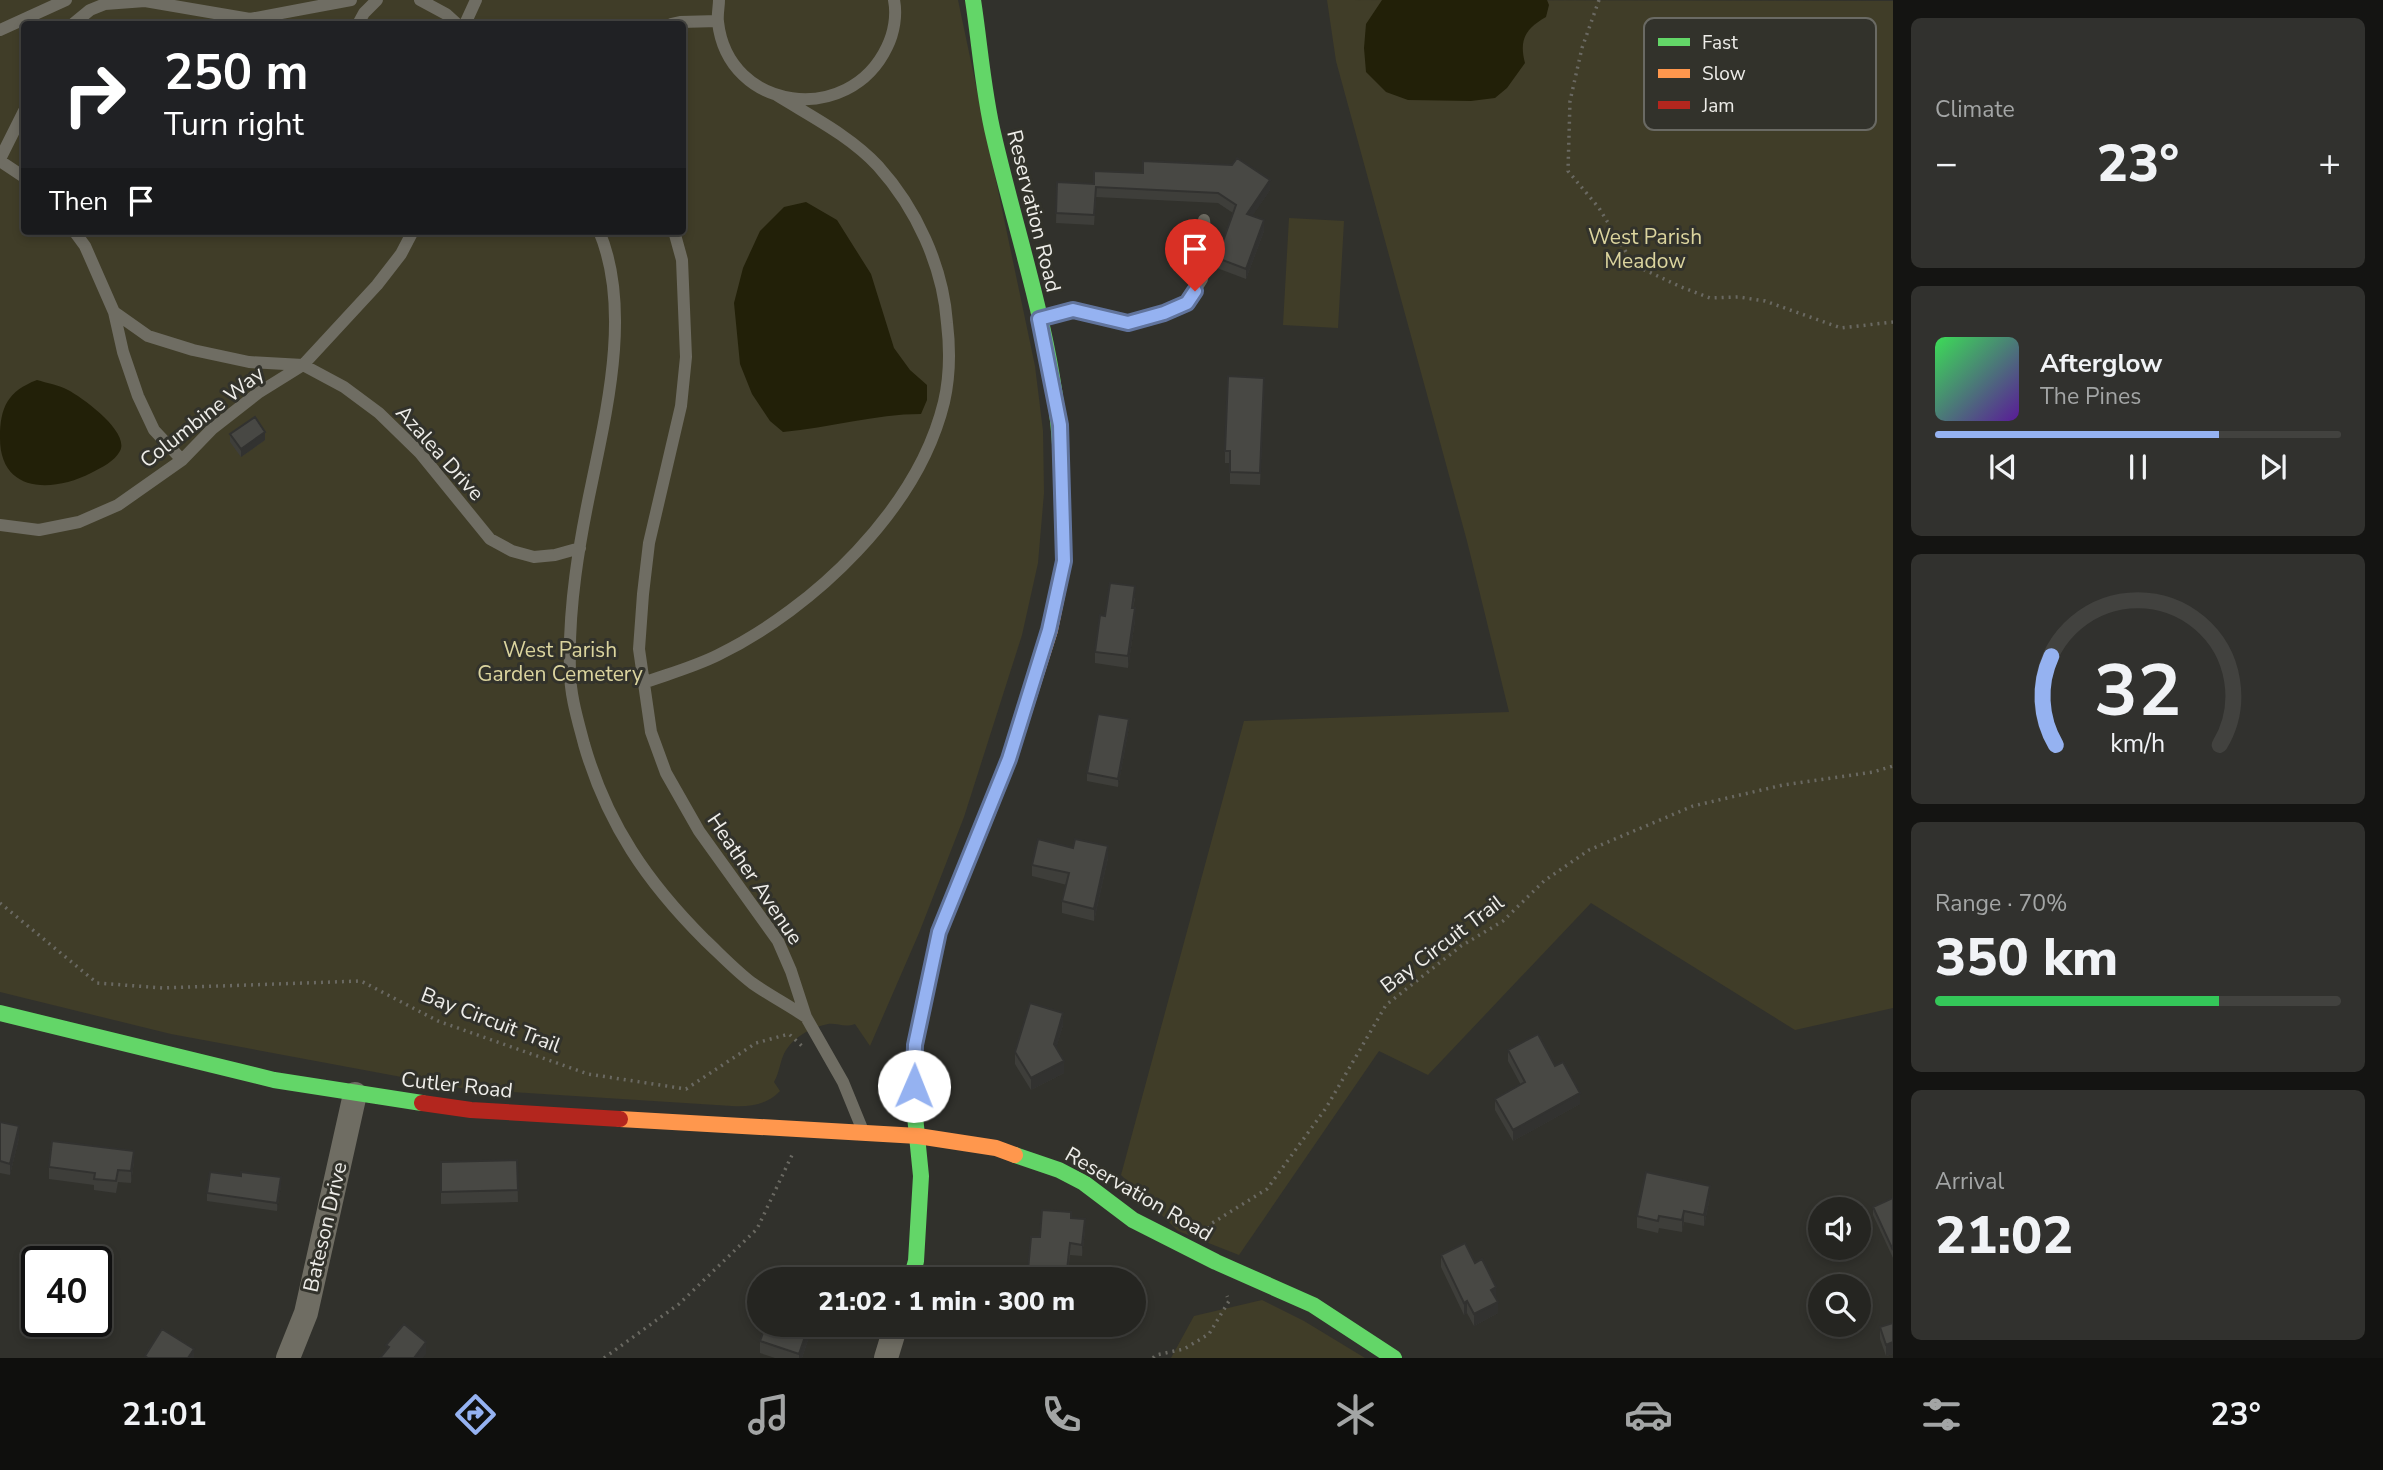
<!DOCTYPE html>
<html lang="en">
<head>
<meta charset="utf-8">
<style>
	:root { --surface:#252521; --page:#31312e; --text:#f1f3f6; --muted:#a3a5a5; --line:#42423f; --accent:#95b2f1 }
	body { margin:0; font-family:"Nunito Sans",sans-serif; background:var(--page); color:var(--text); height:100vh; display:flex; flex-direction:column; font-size:26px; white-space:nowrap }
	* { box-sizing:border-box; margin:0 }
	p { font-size:23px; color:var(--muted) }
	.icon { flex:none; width:38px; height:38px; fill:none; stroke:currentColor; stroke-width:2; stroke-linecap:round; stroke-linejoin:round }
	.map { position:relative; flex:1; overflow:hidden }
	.side { display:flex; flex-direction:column; gap:18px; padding:18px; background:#141412; width:490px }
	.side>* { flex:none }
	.top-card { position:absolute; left:21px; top:21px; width:665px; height:214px; border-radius:7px; box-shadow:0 4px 10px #0003,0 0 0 2px var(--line); background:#202124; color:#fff; overflow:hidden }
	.controls { position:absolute; left:1808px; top:1197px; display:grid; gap:14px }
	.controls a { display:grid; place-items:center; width:63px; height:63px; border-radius:50%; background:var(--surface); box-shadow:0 4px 10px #0003,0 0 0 2px var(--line); font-size:35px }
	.speed { position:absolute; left:21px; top:1246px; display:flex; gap:14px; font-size:35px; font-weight:700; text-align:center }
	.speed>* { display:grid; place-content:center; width:91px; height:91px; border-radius:50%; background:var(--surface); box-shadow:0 4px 10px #0003,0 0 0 2px var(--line); line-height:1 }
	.speed .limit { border:4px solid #111; border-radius:10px; background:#fff; color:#111 }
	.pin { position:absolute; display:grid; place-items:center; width:60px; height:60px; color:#fff; margin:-72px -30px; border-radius:50% 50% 50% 0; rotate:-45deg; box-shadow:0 0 7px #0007 }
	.pin .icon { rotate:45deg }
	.me { position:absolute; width:77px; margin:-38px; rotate:1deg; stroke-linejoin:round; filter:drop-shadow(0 0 5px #0008) }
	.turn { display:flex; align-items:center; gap:24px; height:147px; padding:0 28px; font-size:32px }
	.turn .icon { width:91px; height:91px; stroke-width:2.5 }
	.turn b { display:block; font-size:49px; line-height:60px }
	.then { display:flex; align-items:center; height:66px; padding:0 28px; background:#0003; gap:14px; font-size:26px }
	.big { font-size:52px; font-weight:800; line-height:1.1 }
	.side .card { flex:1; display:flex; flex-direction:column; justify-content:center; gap:10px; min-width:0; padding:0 24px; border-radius:10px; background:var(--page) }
	.side .dial { align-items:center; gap:0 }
	.dial svg { height:182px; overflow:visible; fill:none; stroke:var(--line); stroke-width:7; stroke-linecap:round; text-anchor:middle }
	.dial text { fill:var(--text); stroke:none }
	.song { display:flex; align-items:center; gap:21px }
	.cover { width:84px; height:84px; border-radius:10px; background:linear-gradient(135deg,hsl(130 70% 55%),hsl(270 70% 35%)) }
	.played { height:7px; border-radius:4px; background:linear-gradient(90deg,var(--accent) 70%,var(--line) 70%) }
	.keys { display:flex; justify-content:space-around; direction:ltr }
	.heat { display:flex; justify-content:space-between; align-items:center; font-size:38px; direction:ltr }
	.charge { height:10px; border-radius:5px; background:linear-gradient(90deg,#34c759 70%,var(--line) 0) }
	.trip { position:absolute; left:747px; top:1267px; width:399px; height:70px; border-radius:35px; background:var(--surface); box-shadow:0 4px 10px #0003,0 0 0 2px var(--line); font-weight:800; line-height:70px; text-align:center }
	.menu { display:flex; height:112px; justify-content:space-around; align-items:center; background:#0f0f0d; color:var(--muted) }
	.menu .icon { width:49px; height:49px }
	.menu .on { color:var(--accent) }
	.menu b { font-size:32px; color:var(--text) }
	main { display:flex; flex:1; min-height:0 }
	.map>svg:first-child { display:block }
	.green { fill:#403d28; fill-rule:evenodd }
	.water { fill:#222008 }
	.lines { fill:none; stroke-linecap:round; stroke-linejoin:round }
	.path { stroke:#6a6962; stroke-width:3.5; stroke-dasharray:2 5; stroke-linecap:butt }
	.lane { stroke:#6f6d63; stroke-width:12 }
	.street { stroke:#6f6d63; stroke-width:24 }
	.fast { stroke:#63d668; stroke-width:16 }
	.slow { stroke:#ff974d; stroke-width:16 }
	.jam { stroke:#b3261e; stroke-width:16 }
	.wall { fill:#3e3e3a }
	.shaded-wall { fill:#323230 }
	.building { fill:#484844; stroke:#323230; stroke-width:2 }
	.route-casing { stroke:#61749d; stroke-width:18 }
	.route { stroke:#95b2f1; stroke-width:12 }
	.labels { text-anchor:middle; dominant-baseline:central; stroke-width:6; stroke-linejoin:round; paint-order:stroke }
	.street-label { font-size:21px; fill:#eeede9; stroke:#32322b }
	.park-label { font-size:21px; fill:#dbd49e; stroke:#32322b }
	.key { fill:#32322b; stroke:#6a6a64; stroke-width:2 }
	.key-label { font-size:19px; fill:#eeede9 }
</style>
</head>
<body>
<main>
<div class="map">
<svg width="1893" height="1358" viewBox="0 0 1893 1358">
	<rect width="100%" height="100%" fill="#31312c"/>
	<!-- green -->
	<path class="green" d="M 0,0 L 958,0 L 1035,366 L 1043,431 L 1044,493 L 1038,563 L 1022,635 L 964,817 L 919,933 L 870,1046 L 855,1024 C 844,1028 838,1023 828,1024 C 812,1027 795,1036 786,1050 C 780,1059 780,1072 774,1082 L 780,1091 C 767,1105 750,1107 732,1106 L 466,1089 L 171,1034 L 0,992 ZM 24,24 L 682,24 L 682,231 L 24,231 Z
		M 1327,0 L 1893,1 L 1893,1008 L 1795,1030 L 1591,903 L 1428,1075 L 1379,1051 L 1239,1255 L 1178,1231 L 1121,1175 L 1244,721 L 1509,712 L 1467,541 L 1336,61 Z
		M 1289,218 L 1344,221 L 1338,328 L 1283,325 Z
		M 1262,1300 L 1304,1321 L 1365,1358 L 1171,1358 L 1194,1316 Z"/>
	<!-- water -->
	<path class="water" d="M 1382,0 L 1547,0 L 1549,5 L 1546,17 C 1525,29 1519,40 1525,63 L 1507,88 L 1495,98 L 1471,101 L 1408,100 L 1386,92 L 1366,72 L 1364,48 L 1366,24 Z
		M 806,202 L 837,220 L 871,274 L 894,348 L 910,370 L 927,385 L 927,400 L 921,414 C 875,414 829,428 783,432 L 770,421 L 752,394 L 740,364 L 734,303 L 743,268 L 760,231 L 784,207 Z
		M 37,380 C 47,383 59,385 68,390 C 83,398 130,432 120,451 C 115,461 101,468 91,473 C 52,493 0,493 0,438 C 0,407 8,391 37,380 Z"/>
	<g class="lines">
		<!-- path -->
		<path class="path" d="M 1599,0 L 1582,48 L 1570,101 L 1568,171 L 1599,208 L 1634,265 L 1679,286 L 1710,298 L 1739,297 L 1765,301 L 1841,328 L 1893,322
			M 0,903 L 97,983 L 163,988 L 361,981 L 438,1021 L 588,1074 L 686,1089 L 756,1043 L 789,1034 L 802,1046
			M 1209,1228 L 1209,1225 L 1267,1189 L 1326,1108 L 1386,1005 L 1461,946 L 1503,921 L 1544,881 L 1589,850 L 1693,806 L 1783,785 L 1873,772 L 1893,766
			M 604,1358 L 679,1304 L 757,1229 L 792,1155
			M 1153,1358 L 1156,1355 L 1184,1349 L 1209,1334 L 1229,1301 L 1227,1296"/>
		<!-- lane -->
		<path class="lane" d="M 420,0 L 446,14 L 457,24
			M 719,0 C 719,7 717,15 718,22 C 728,112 849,127 887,47 C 894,33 897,15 894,0
			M 73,24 L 90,10 L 105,4 L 145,1 L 250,19 L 351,0
			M 358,24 L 364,13 L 377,0
			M 465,24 L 476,0
			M 671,24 L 680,22 L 718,21
			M 0,30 L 66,0
			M 0,159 L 24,111
			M 0,161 L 24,177
			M 74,231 L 85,246 L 114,312 L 123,352 L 138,396 L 154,430 L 182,460
			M 599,231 C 631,306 608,405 592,482 C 579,543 568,608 570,671 C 570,695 578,721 584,744 C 607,824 647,882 705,940 C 720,954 735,970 752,983 C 769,995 788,1005 806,1017
			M 674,231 L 682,260 L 686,357 L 681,406 L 649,543 L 643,594 L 639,649 L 651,732 L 666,773 L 699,831 L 778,941 L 791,971 L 806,1017 L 843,1082 L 863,1131
			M 114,312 L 148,336 L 193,350 L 249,362 L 303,365 L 344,387 L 379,413 L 420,453 L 490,539 L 512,551 L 534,557 L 555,555 L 580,548
			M 1039,319 L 1073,310 L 1127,323 L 1164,313 L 1187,303 L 1202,279 L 1208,253 L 1204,220
			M 0,525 L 39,530 L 79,522 L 118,505 L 182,460 L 212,429 L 258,393 L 303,365 L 377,285 L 401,254 L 413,231
			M 643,683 C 668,674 694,667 718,655 C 814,608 918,509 944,402 C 950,376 950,348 947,323 C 943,266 916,208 878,166 C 850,136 812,117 778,96"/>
		<!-- street -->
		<path class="street" d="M 288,1358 L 306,1313 L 355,1094
			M 886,1358 L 896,1325"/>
		<!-- fast -->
		<path class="fast" d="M 973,0 C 980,45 983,92 994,137 C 1019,245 1058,353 1061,465
			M 0,1013 L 274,1080 L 422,1103
			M 1015,1155 L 1059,1170 L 1084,1183 L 1133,1220 L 1216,1262 L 1313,1305 L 1394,1358
			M 911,1279 L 916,1261 L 921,1176 L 914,1106 L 915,1044 L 939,932 L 988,812"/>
		<!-- slow -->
		<path class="slow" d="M 988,812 L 1009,759 L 1050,630 L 1064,561 L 1061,465
			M 620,1119 L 918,1136 L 996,1148 L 1015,1155"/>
		<!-- jam -->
		<path class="jam" d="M 422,1103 L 471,1110 L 620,1119"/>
	</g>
	<!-- wall -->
	<path class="wall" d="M 1057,182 L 1270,190 L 1252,216 L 1264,231 L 1246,279 L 1217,268 L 1217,258 L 1233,213 L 1218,203 L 1096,197 L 1094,225 L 1056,223 Z
		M 1264,390 L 1260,485 L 1230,484 L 1230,463 L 1225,463 L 1225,451 Z
		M 230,434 L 265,440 L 241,457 L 230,442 Z
		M 1135,598 L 1133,608 L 1135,620 L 1128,668 L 1095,663 L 1095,652 L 1105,616 Z
		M 1129,727 L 1118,787 L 1087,781 L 1087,773 Z
		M 1108,858 L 1094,921 L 1062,913 L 1062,901 L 1067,885 L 1032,876 L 1032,865 Z
		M 1063,1025 L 1056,1048 L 1064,1073 L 1031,1090 L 1015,1064 L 1015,1052 Z
		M 1508,1050 L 1555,1066 L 1580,1104 L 1513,1141 L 1495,1110 L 1495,1099 L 1521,1085 L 1508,1061 Z
		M 0,1122 L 19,1138 L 10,1175 L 0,1173 Z
		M 517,1160 L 518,1202 L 441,1204 L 441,1162 Z
		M 134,1162 L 131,1183 L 118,1182 L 116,1193 L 94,1190 L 94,1185 L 49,1179 L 49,1167 Z
		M 281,1185 L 277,1211 L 207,1201 L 207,1193 Z
		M 1710,1197 L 1704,1226 L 1684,1222 L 1682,1232 L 1659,1228 L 1658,1233 L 1637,1228 L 1637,1216 Z
		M 1893,1198 L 1893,1258 L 1873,1215 L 1873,1207 Z
		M 1071,1218 L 1085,1231 L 1082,1256 L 1070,1255 L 1067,1279 L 1017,1279 L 1028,1270 L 1040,1237 Z
		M 1441,1255 L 1475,1263 L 1496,1299 L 1498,1313 L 1474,1326 L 1467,1313 L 1464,1315 L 1441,1267 Z
		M 1893,1323 L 1893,1354 L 1886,1356 L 1880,1339 L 1880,1327 Z
		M 810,1325 L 810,1334 L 802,1358 L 775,1358 L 760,1353 L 760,1341 Z"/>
	<!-- shaded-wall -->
	<path class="shaded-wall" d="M 1270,180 L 1270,190 L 1247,224 L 1247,214 Z
		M 1264,220 L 1264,231 L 1246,279 L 1246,269 Z
		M 265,432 L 265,440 L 241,457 L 241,449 Z
		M 1135,608 L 1135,620 L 1128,668 L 1128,656 Z
		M 1129,719 L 1129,727 L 1118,787 L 1118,779 Z
		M 1108,846 L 1108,858 L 1094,921 L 1094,909 Z
		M 1063,1013 L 1063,1025 L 1054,1056 L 1054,1044 Z
		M 1064,1061 L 1064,1073 L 1031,1090 L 1031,1078 Z
		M 1580,1093 L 1580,1104 L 1513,1141 L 1513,1130 Z
		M 19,1126 L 19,1138 L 10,1175 L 10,1164 Z
		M 134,1151 L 134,1162 L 131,1183 L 131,1171 Z
		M 281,1177 L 281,1185 L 277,1211 L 277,1203 Z
		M 1710,1186 L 1710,1197 L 1704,1226 L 1704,1215 Z
		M 1684,1211 L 1684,1222 L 1682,1232 L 1682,1220 Z
		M 1085,1219 L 1085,1231 L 1082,1256 L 1082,1245 Z
		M 1496,1287 L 1496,1299 L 1491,1290 Z
		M 1467,1301 L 1467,1313 L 1464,1315 L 1464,1303 Z
		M 1498,1302 L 1498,1313 L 1474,1326 L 1474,1314 Z
		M 809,1325 L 810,1325 L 810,1334 L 802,1358 L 799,1358 L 799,1354 Z
		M 426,1342 L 426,1354 L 423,1358 L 414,1358 Z
		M 1893,1342 L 1893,1354 L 1886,1356 L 1886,1345 Z
		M 194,1349 L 194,1358 L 188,1358 Z"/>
	<!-- building -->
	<path class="building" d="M 1237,158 L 1270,180 L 1247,214 L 1264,220 L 1246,269 L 1217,258 L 1236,205 L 1218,193 L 1096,187 L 1094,215 L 1056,213 L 1057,182 L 1094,184 L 1094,171 L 1143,173 L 1143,161 L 1232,165 Z
		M 1228,376 L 1264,378 L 1260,473 L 1230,472 L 1230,451 L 1225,451 Z
		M 255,417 L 265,432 L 241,449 L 230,434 Z
		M 1110,583 L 1135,586 L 1132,608 L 1135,608 L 1128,656 L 1095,652 L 1100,615 L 1105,616 Z
		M 1098,714 L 1129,719 L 1118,779 L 1087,773 Z
		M 1038,839 L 1073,848 L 1075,839 L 1108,846 L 1094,909 L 1062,901 L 1069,873 L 1032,865 Z
		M 1030,1003 L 1063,1013 L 1054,1044 L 1064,1061 L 1031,1078 L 1015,1052 Z
		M 1538,1034 L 1555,1066 L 1563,1062 L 1580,1093 L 1513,1130 L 1495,1099 L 1525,1082 L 1508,1050 Z
		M 0,1122 L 19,1126 L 10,1164 L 0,1161 Z
		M 52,1141 L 134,1151 L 131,1171 L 118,1170 L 116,1181 L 94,1179 L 95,1173 L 49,1167 Z
		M 517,1160 L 518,1190 L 441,1192 L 441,1162 Z
		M 210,1172 L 241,1176 L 241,1172 L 281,1177 L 277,1203 L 207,1193 Z
		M 1646,1172 L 1710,1186 L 1704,1215 L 1684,1211 L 1682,1220 L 1659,1216 L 1658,1221 L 1637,1216 Z
		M 1893,1198 L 1893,1250 L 1873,1207 Z
		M 1042,1210 L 1071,1212 L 1071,1218 L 1085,1219 L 1082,1245 L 1070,1243 L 1066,1279 L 1017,1279 L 1018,1269 L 1028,1270 L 1031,1237 L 1040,1237 Z
		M 1465,1243 L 1475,1263 L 1482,1259 L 1496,1287 L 1491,1290 L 1498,1302 L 1474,1314 L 1467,1301 L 1464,1303 L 1441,1255 Z
		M 791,1266 L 813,1273 L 811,1279 L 786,1279 Z
		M 1893,1323 L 1893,1342 L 1886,1345 L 1880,1327 Z
		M 404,1324 L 426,1342 L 414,1358 L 380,1358 L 389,1347 L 386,1345 Z
		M 766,1325 L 809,1325 L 799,1354 L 760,1341 Z
		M 162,1329 L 194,1349 L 188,1358 L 148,1358 L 145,1356 Z"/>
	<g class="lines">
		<!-- route casing -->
		<g class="route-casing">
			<path id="route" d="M 914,1086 L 915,1045 L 939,932 L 1009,759 L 1049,630 L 1064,561 L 1060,425 L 1039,319 L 1073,310 L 1128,323 L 1164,313 L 1187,303 L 1195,291"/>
		</g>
		<!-- route -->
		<use href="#route" class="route"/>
	</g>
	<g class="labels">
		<!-- street labels -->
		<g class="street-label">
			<text transform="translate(1034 211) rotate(76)">Reservation Road</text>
			<text transform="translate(202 417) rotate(-38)">Columbine Way</text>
			<text transform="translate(440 453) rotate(48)">Azalea Drive</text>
			<text transform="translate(755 879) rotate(56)">Heather Avenue</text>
			<text transform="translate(1442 944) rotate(-37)">Bay Circuit Trail</text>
			<text transform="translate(491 1020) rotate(21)">Bay Circuit Trail</text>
			<text transform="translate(457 1085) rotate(6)">Cutler Road</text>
			<text transform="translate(1139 1194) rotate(30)">Reservation Road</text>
			<text transform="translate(325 1227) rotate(-77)">Bateson Drive</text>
		</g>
		<!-- park labels -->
		<g class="park-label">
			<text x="1645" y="237">West Parish<tspan x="1645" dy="24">Meadow</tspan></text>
			<text x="560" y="650">West Parish<tspan x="560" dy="24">Garden Cemetery</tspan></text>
		</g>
	</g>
	<!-- legend -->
	<rect x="1644" y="18" width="232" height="112" rx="10" class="key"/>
	<rect x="1658" y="38" width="32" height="8" fill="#63d668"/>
	<rect x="1658" y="69" width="32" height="9" fill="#ff974d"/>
	<rect x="1658" y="101" width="32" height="8" fill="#b3261e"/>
	<g class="key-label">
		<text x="1702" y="49">Fast</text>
		<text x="1702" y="80">Slow</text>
		<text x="1702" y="112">Jam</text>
	</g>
</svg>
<div class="controls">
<a><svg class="icon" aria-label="sound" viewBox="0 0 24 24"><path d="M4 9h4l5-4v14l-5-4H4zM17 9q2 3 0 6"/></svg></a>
<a><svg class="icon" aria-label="search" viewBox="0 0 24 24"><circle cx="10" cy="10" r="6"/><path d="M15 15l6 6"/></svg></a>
</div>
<div class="speed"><div class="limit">40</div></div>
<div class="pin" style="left:1195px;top:291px;background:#d93025"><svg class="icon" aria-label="arrive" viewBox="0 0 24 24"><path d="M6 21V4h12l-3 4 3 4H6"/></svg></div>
<svg class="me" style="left:914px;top:1086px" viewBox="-20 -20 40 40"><circle r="19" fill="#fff"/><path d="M0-13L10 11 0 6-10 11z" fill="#95b2f1"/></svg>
<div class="trip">21:02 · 1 min · 300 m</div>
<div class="top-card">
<div class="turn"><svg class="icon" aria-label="right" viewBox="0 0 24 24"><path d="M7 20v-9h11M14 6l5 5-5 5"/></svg><div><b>250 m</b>Turn right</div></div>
<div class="then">Then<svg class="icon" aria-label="arrive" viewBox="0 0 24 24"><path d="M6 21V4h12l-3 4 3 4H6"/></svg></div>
</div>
</div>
<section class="side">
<div class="card"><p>Climate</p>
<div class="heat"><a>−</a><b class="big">23°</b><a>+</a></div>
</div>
<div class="card">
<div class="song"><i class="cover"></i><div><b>Afterglow</b><p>The Pines</p></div></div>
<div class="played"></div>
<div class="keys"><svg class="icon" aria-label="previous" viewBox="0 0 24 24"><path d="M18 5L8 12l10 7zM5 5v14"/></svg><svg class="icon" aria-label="pause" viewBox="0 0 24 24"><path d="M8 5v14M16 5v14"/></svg><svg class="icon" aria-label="next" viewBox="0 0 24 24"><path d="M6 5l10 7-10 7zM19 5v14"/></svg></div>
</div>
<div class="card dial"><svg viewBox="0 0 100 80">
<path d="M14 69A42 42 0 1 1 86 69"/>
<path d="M14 69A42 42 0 0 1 12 30" stroke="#95b2f1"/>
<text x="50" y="56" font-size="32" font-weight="700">32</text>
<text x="50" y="72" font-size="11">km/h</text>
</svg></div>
<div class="card"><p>Range · 70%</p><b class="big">350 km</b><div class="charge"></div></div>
<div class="card"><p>Arrival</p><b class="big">21:02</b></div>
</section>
</main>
<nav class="menu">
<b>21:01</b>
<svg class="icon on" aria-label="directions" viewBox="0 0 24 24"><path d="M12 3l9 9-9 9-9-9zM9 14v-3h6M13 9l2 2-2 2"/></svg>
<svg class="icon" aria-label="music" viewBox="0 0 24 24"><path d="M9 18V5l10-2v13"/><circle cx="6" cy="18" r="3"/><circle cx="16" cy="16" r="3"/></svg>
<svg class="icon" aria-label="phone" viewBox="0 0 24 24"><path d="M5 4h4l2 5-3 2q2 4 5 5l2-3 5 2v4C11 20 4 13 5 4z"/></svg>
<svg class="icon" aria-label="climate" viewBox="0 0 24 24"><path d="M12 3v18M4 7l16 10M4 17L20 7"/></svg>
<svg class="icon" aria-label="car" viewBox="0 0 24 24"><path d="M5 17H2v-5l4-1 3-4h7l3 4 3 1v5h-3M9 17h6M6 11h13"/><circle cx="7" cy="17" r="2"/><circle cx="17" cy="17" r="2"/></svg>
<svg class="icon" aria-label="filters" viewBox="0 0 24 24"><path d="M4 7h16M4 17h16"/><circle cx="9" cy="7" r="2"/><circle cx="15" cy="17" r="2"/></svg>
<b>23°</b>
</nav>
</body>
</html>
